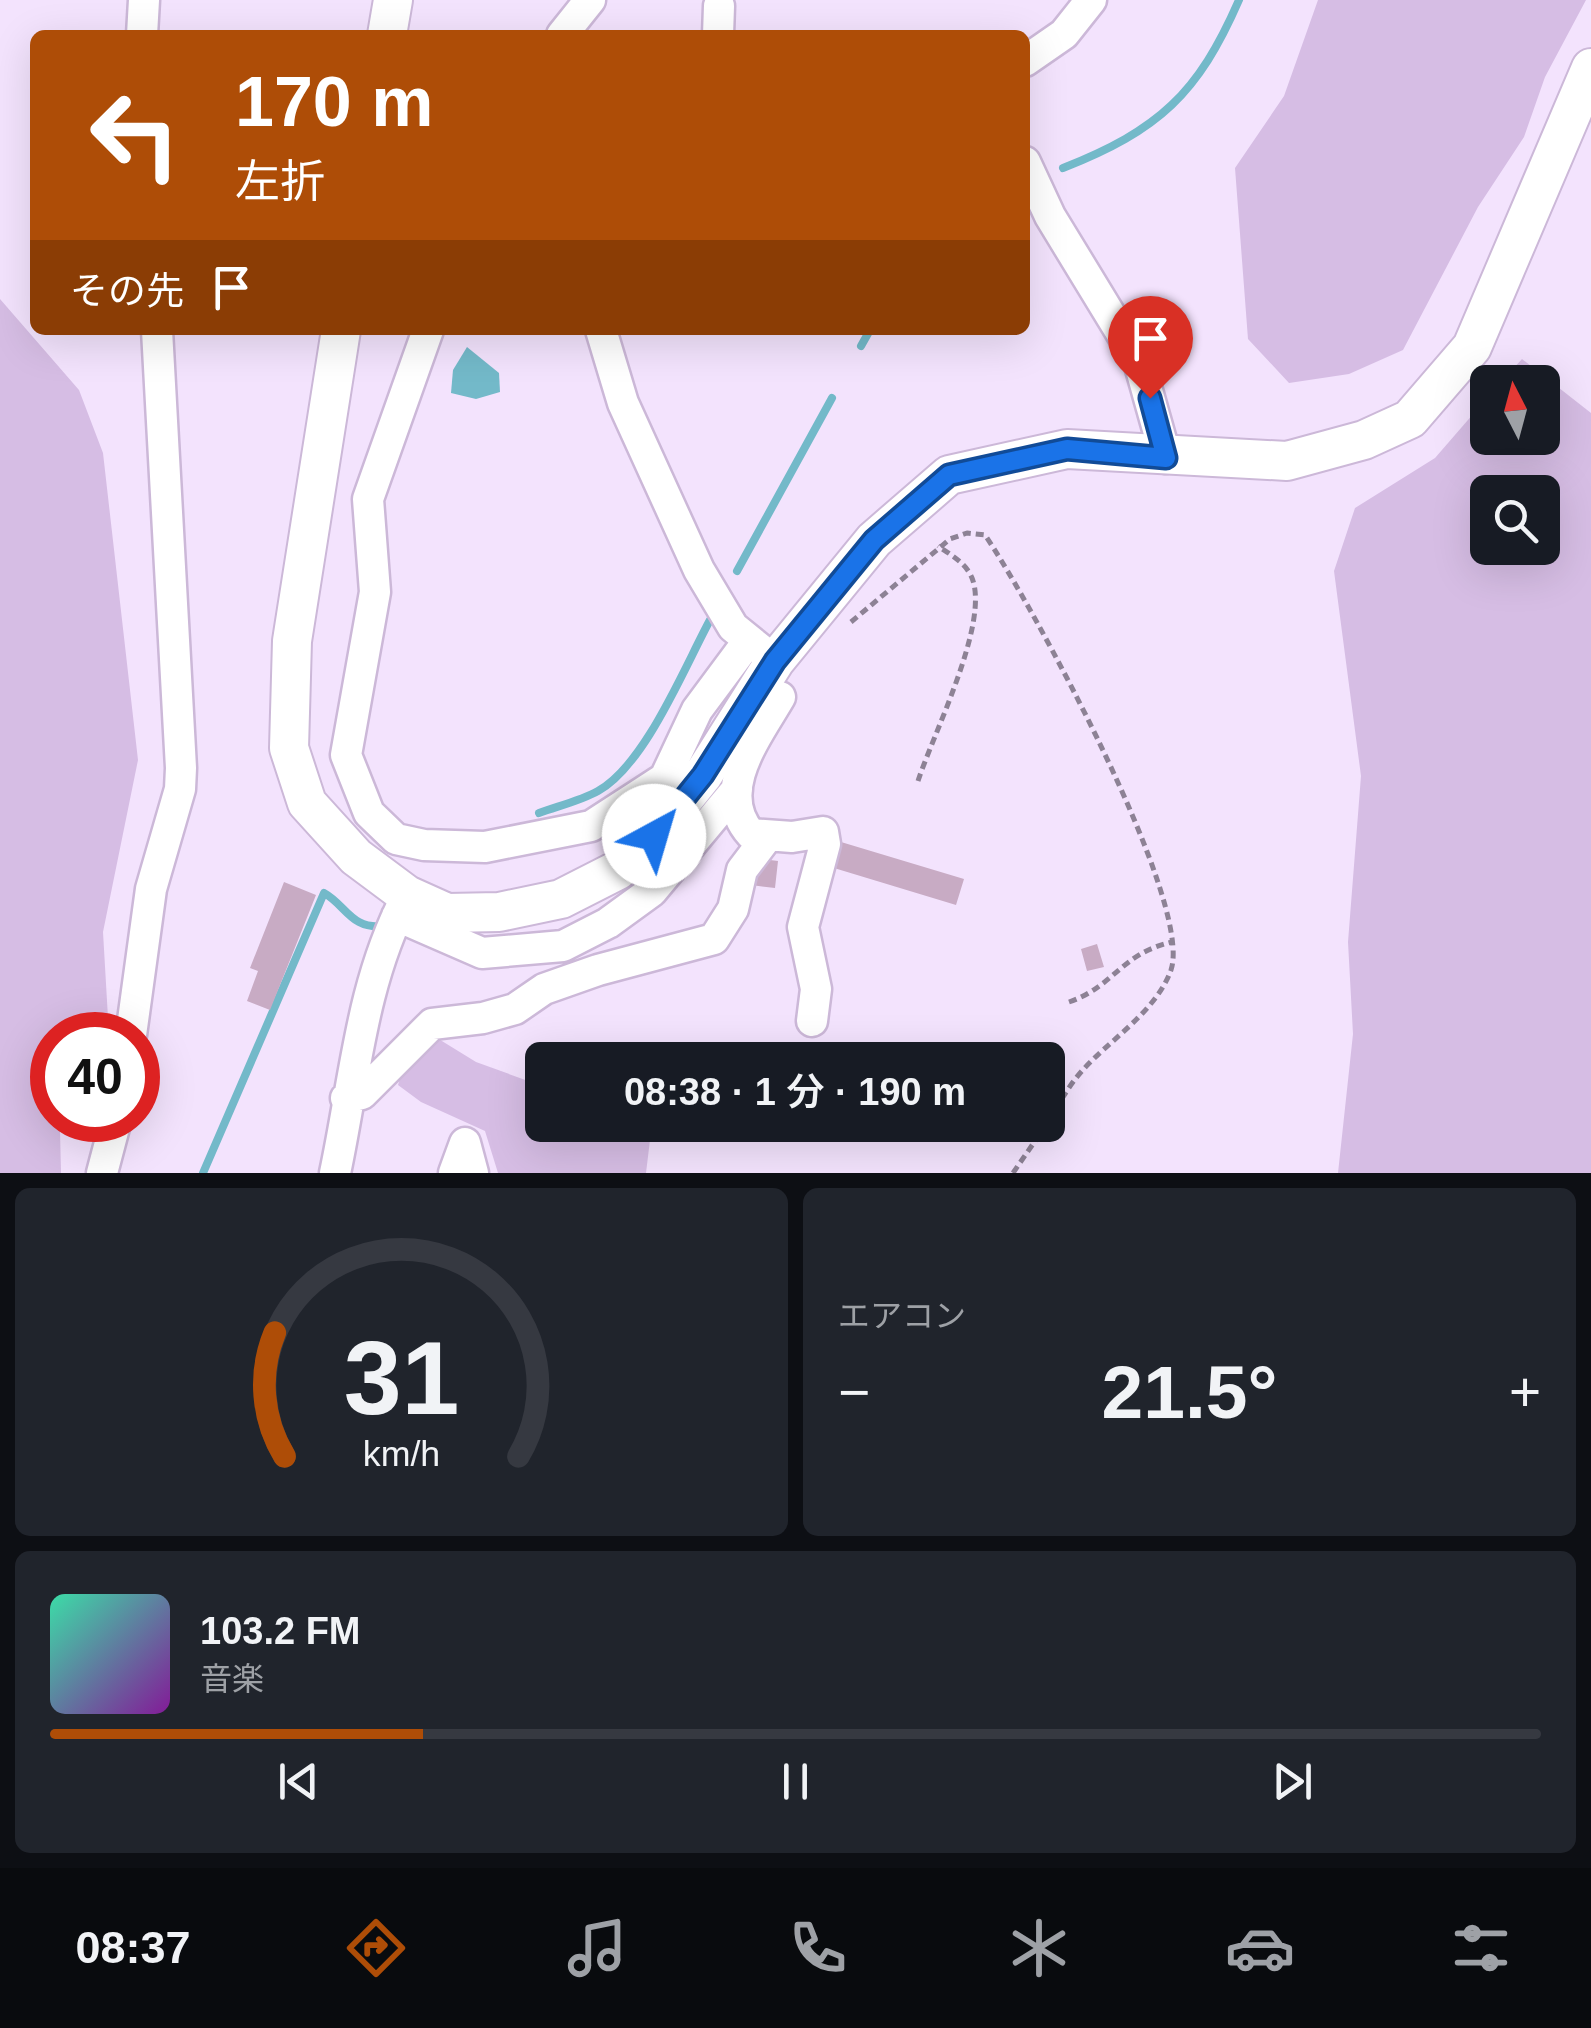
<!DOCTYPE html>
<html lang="ja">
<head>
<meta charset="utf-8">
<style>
	:root { --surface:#171b24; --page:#20242c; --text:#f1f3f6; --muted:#9ea1a6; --line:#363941; --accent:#ae4d07 }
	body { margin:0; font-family:Helvetica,"Noto Sans JP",sans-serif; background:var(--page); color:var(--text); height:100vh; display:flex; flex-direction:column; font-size:38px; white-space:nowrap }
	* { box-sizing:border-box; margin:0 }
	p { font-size:32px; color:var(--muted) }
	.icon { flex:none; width:55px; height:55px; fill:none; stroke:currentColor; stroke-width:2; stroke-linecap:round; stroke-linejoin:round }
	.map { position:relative; height:1173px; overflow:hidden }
	.side { display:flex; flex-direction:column; gap:15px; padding:15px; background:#0d0f14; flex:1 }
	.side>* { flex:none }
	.guide { position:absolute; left:30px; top:30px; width:1000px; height:305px; border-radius:15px; box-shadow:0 10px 40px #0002; background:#ae4d07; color:#fff; overflow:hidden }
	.needle { width:65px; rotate:354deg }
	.buttons { position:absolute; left:1470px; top:365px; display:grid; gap:20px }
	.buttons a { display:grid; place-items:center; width:90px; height:90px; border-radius:15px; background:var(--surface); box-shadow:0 10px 40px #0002; font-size:50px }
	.speed { position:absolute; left:30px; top:1012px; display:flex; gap:20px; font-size:50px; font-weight:700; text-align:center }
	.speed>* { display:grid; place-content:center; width:130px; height:130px; border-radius:50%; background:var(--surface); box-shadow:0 10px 40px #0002; line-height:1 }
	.speed .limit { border:15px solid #d22; background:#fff; color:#111 }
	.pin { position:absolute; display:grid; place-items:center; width:85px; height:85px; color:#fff; margin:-102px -42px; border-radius:50% 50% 50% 0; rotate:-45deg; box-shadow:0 0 10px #0007 }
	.pin .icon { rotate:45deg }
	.me { position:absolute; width:110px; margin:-55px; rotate:39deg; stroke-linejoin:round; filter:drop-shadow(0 0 8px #0008) }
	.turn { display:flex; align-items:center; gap:35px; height:210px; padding:0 40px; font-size:45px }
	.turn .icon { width:130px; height:130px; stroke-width:2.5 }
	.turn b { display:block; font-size:70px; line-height:85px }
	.then { display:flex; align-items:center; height:95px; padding:0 40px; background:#0003; gap:20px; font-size:38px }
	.big { font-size:75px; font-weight:600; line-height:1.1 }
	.side .tile { flex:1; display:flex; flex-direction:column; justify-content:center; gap:15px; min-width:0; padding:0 35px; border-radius:15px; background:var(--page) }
	.side .dial { align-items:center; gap:0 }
	.dial svg { height:260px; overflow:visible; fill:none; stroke:var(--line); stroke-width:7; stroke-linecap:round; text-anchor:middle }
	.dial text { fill:var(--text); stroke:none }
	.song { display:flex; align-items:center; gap:30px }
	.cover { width:120px; height:120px; border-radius:15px; background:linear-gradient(135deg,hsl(160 70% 55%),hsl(290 70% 35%)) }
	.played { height:10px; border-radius:5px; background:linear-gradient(90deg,var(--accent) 25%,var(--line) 25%) }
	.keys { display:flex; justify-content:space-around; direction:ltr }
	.heat { display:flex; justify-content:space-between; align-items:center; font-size:55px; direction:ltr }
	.side .tiles { flex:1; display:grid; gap:15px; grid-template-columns:1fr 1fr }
	.tile:last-child { grid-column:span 2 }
	.trip { position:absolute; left:525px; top:1042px; width:540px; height:100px; border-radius:15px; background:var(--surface); box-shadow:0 10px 40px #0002; font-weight:600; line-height:100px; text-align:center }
	.menu { display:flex; height:160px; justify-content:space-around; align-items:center; background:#090b0e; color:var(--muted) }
	.menu .icon { width:70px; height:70px }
	.menu .selected { color:var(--accent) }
	.menu b { font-size:45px; color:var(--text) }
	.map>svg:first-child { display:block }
	.green { fill:#d6bde4; fill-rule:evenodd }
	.water { fill:#73b9c9 }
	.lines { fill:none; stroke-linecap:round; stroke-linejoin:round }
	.stream { stroke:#73b9c9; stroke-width:8 }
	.building { fill:#c8abc4 }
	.minor-casing { stroke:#ccb8d8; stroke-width:35 }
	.tertiary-casing { stroke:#ccb8d8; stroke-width:42 }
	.path { stroke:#8d8295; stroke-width:5; stroke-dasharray:8 5; stroke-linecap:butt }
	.minor { stroke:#fff; stroke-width:30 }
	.tertiary { stroke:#fff; stroke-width:38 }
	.route-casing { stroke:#114b97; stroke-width:25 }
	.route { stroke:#1a73e8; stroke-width:18 }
</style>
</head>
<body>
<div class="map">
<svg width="1591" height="1173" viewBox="0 0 1591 1173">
	<rect width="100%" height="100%" fill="#f3e3fd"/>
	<!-- green -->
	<path class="green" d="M 1318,0 L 1586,0 L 1545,77 L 1524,137 L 1478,207 L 1403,350 L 1349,374 L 1289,383 L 1248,339 L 1235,168 L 1284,96 Z
		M 0,299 L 79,390 L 103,453 L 138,760 L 103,932 L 109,1035 L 52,1035 L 52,1120 L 65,1120 L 60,1130 L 61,1173 L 0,1173 Z
		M 1522,359 L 1591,413 L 1591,1173 L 1338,1173 L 1353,1034 L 1348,942 L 1361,776 L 1334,571 L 1355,508 L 1435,458 L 1487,398 L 1488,438 L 1542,438 L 1542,382 L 1501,382 ZM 1542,492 L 1542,548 L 1488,548 L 1488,492 Z
		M 437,1038 L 476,1062 L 542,1086 L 542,1125 L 641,1125 L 650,1140 L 646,1173 L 498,1173 L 485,1131 L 421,1102 L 398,1085 L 404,1065 Z"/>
	<!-- water -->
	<path class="water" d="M 467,347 L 499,373 L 500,392 L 476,399 L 451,393 L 453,370 Z"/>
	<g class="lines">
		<!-- stream -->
		<path class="stream" d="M 1063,168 C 1159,130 1198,94 1239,0
			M 861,346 L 870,330
			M 737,571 L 832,398
			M 539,813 C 558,806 580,801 598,791 C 645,765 684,668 710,620
			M 203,1173 L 324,893 C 346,905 351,930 384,926"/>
	</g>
	<!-- building -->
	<path class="building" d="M 841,842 L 964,879 L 956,905 L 834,868 Z
		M 755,858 L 778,861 L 775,888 L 751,885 Z
		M 284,882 L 316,895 L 270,1010 L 247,1001 L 258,971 L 250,968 Z
		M 1097,944 L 1104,967 L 1087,971 L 1081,949 Z"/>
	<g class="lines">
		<!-- minor casing -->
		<g class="minor-casing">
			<path id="minor" d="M 142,35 L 144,0
				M 562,35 L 590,0
				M 718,35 L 719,6
				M 1025,61 L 1064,34 L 1091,0
				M 1025,162 L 1050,216 L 1139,362 L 1166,458
				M 428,330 L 368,499 L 375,592 L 346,755 L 369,813 L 396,839 L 424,845 L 485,847 L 591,826 L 665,778 L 703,775
				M 601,330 L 623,403 L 699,570 L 733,627 L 775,661
				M 780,697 C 758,735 713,792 751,834 L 792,837 L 823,832 L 825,844 L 803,927 L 816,989 L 812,1021
				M 665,778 L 697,710 L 749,640
				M 397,916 L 482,953 L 563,946 L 608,923 L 652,891 L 737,789
				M 131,1035 L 151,889 L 180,789 L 181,768 L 157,330
				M 346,1098 L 362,1094 L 432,1024 L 483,1018 L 515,1009 L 544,989 L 598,970 L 714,939 L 733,909 L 742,870 L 767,837
				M 102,1173 L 116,1120
				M 335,1173 C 355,1079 361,984 406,898
				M 454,1173 L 465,1143 L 473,1173"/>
		</g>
		<!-- tertiary casing -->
		<g class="tertiary-casing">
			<path id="tertiary" d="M 387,35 L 393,0
				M 341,330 L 292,641 L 289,748 L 307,803 L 356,857 L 407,895 L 447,913 L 499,912 L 561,899 L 618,870 L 654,836 L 703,775 L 775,661 L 874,540 L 949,475 L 1067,449 L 1287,461 L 1364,440 L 1410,419 L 1472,347 L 1591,68"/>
		</g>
		<!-- path -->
		<path class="path" d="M 851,622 L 950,539 L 967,533 L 985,535 C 1030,601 1194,901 1171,970 C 1156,1012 1109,1040 1081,1072 C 1068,1087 1058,1105 1048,1123
			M 918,781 C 933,734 990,623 972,578 C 966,563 951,555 938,546
			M 1069,1002 C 1115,986 1120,954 1172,942
			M 1013,1173 L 1046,1125"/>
		<!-- minor -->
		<use href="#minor" class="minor"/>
		<!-- tertiary -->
		<use href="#tertiary" class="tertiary"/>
	</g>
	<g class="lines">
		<!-- route casing -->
		<g class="route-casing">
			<path id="route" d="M 654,836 L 703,775 L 775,661 L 874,540 L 949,475 L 1067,449 L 1166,458 L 1150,398"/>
		</g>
		<!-- route -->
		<use href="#route" class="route"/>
	</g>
</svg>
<div class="buttons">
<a><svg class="needle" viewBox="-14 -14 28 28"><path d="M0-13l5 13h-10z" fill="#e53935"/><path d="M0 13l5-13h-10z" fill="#9ea1a6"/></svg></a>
<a><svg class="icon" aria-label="search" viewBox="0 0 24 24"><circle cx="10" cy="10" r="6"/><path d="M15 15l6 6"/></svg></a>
</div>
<div class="speed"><div class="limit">40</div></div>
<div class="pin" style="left:1150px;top:398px;background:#d93025"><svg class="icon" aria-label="arrive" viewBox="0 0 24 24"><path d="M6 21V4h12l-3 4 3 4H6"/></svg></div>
<svg class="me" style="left:654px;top:836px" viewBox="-20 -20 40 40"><circle r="19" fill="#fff"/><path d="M0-13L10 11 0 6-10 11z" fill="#1a73e8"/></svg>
<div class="trip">08:38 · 1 分 · 190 m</div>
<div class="guide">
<div class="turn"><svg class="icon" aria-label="left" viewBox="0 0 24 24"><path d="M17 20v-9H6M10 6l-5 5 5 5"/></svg><div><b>170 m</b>左折</div></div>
<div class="then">その先<svg class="icon" aria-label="arrive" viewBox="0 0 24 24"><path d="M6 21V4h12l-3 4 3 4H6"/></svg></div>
</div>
</div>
<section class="side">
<div class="tiles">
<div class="tile dial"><svg viewBox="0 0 100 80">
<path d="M14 69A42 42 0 1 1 86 69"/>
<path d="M14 69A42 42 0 0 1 11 31" stroke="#ae4d07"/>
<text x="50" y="56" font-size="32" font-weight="700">31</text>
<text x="50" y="72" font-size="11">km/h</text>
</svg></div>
<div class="tile"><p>エアコン</p>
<div class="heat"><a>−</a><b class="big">21.5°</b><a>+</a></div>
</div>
<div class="tile">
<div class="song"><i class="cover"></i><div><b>103.2 FM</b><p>音楽</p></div></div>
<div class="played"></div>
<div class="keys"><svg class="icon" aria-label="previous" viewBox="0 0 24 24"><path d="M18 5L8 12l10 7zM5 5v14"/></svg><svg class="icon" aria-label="pause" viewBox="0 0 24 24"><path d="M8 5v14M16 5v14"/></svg><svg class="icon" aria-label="next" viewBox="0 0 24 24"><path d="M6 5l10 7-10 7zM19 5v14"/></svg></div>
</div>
</div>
</section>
<nav class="menu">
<b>08:37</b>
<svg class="icon selected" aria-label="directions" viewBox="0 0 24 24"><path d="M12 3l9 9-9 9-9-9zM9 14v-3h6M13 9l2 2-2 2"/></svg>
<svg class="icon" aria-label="music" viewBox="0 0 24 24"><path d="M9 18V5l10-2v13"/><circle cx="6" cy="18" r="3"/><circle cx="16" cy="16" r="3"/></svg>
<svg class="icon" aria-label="phone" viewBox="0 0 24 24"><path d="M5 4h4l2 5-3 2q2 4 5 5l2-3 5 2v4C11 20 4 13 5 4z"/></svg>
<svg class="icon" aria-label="climate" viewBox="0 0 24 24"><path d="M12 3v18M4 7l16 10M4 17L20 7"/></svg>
<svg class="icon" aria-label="car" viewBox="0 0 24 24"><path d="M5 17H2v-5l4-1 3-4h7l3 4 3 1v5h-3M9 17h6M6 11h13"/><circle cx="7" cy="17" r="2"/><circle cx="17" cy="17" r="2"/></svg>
<svg class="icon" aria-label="filters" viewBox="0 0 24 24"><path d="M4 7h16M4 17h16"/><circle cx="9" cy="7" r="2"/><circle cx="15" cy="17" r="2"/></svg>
</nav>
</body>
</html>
